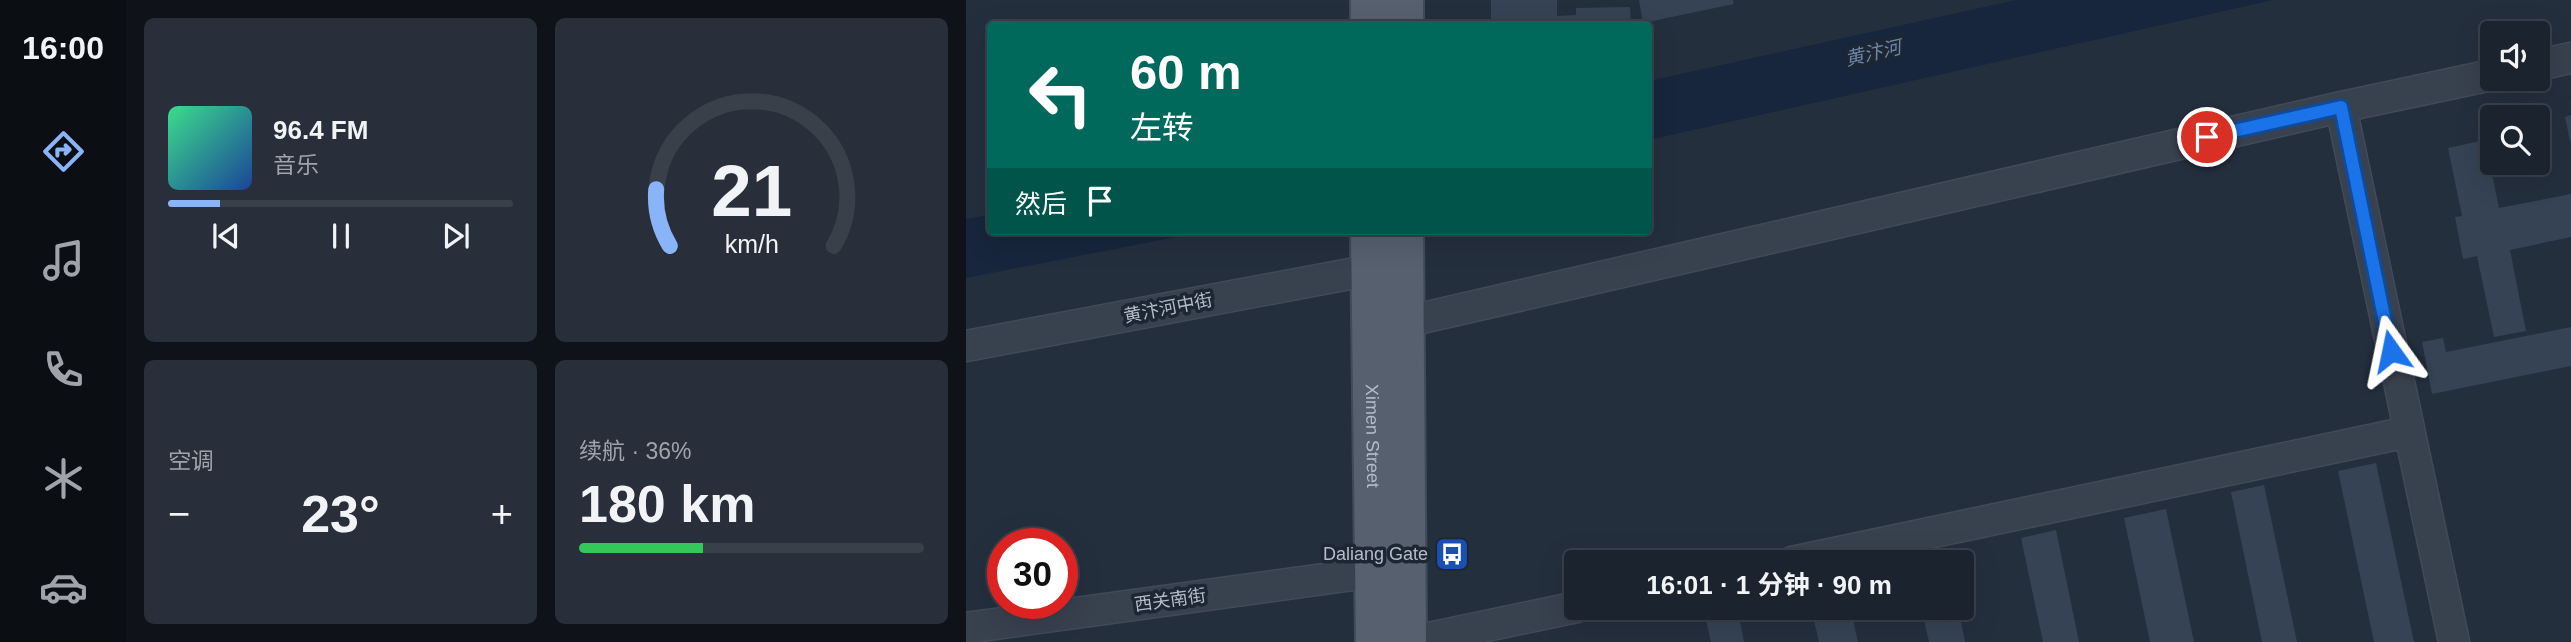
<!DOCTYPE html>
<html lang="zh">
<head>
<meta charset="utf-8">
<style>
	:root { --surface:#1b232e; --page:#282f3a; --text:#f1f3f6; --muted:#a0a4aa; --line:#39404a; --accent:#8ab4f8 }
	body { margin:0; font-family:Helvetica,"Noto Sans SC",sans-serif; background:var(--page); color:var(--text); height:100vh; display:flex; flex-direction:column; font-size:26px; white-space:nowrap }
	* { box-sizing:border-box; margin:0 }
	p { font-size:23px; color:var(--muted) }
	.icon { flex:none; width:38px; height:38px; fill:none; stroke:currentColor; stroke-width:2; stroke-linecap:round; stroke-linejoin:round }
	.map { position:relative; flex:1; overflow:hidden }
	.drawer { display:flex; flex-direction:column; gap:18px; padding:18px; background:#0f1319; width:840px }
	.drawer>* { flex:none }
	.top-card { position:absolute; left:21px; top:21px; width:665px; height:214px; border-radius:7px; box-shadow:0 7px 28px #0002,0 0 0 2px var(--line); background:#00695c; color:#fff; overflow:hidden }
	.buttons { position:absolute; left:1514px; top:21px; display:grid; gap:14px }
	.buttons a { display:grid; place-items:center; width:70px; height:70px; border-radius:7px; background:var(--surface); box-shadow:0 7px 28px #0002,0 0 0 2px var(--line); font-size:35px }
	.speed { position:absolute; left:21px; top:528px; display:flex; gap:14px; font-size:35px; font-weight:700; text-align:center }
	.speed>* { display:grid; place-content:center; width:91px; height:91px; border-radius:50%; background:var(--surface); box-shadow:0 7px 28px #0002,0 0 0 2px var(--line); line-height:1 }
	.speed .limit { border:10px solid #d22; background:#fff; color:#111 }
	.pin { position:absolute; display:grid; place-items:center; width:60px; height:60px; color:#fff; margin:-30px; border:4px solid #fff; border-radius:50%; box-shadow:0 2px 7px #0007 }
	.me { position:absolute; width:77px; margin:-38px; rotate:348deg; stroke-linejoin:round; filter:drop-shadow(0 0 5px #0008) }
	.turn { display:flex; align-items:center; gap:24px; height:147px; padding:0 28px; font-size:32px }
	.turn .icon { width:91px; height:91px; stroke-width:2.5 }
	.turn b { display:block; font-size:49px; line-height:60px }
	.then { display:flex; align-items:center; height:66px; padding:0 28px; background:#0003; gap:14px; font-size:26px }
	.big { font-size:52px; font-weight:700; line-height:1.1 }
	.drawer .card { flex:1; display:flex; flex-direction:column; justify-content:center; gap:10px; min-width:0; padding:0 24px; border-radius:10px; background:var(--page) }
	.drawer .dial { align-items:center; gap:0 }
	.dial svg { height:182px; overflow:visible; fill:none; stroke:var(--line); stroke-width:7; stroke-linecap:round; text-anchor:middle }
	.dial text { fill:var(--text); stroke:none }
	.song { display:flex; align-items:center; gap:21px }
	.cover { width:84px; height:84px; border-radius:10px; background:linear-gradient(135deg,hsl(150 70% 55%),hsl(220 70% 35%)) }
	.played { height:7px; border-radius:4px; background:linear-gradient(90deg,var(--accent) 15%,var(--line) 15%) }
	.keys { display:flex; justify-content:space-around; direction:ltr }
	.heat { display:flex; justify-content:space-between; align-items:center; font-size:38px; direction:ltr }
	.charge { height:10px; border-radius:5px; background:linear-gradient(90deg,#34c759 36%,var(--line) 0) }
	.drawer .tiles { flex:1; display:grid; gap:18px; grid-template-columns:repeat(2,1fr) }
	.trip { position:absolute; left:598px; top:550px; width:410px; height:70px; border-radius:7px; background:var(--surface); box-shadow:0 7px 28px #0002,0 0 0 2px var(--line); font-weight:700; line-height:70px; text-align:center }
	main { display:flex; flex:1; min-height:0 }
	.tab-bar { display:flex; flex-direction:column; width:126px; justify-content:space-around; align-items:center; background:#0b0e12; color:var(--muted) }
	.tab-bar .icon { width:49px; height:49px }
	.tab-bar .selected { color:var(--accent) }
	.tab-bar b { font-size:32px; color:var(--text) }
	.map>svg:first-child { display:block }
	.water { fill:#17263c }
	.building { fill:#364354 }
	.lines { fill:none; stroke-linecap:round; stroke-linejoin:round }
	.minor-casing { stroke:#414a57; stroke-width:33 }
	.major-casing { stroke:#414a57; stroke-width:42 }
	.minor { stroke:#38414e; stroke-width:30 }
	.major { stroke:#56606e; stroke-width:38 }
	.route-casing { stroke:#114b97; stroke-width:18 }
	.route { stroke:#1a73e8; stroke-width:12 }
	.labels { text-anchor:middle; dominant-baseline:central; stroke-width:7; stroke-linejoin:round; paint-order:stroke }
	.street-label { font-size:18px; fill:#b4bcc9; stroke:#1d2633 }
	.poi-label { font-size:18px; fill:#b4bcc9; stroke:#1d2633; text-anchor:end }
	.water-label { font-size:19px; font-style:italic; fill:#6d86a8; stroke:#1d2633 }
</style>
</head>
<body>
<main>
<nav class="tab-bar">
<b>16:00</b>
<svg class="icon selected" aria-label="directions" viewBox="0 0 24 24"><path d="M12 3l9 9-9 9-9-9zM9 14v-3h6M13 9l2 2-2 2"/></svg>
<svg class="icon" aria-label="music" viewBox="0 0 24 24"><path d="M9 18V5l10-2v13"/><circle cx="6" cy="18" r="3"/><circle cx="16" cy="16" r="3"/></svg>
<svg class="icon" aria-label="phone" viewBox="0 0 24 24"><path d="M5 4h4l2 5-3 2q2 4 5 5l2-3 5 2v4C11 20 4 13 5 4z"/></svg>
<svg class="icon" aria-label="climate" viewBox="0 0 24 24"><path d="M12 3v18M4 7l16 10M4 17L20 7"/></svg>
<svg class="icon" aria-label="car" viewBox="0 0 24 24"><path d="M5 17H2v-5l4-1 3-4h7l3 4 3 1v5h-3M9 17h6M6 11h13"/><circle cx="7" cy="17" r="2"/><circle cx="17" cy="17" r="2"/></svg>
</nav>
<section class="drawer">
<div class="tiles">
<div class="card">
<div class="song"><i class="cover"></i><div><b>96.4 FM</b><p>音乐</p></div></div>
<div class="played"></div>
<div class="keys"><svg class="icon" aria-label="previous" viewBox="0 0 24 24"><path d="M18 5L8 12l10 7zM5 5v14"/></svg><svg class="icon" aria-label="pause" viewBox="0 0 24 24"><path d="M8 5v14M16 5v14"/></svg><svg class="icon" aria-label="next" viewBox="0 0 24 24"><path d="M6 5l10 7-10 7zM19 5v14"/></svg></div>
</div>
<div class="card dial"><svg viewBox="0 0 100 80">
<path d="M14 69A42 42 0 1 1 86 69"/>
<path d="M14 69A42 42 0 0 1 8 44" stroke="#8ab4f8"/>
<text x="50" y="56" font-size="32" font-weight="700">21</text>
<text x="50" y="72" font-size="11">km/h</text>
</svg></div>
<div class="card"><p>空调</p>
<div class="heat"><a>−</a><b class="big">23°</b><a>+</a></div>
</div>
<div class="card"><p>续航 · 36%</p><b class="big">180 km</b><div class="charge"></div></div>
</div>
</section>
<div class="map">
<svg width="1605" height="642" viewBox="0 0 1605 642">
	<rect width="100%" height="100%" fill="#242f3e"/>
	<!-- water -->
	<path class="water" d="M 1050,0 L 1307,0 L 683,140 L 683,81 Z
		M 24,215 L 24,231 L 241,231 L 0,278 L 0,219 Z"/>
	<!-- building -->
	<path class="building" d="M 525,0 L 591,0 L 591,16 L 610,15 L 610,8 L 664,7 L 665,24 L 525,24 Z
		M 673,0 L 767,0 L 768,4 L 677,23 Z
		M 1605,115 L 1605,141 L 1604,141 L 1599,117 Z
		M 1519,140 L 1533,208 L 1605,194 L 1605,237 L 1544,250 L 1560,331 L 1528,337 L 1511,256 L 1497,259 L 1489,217 L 1496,216 L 1482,148 Z
		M 1605,327 L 1605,366 L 1466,394 L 1456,342 L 1477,338 L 1480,352 Z
		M 1410,463 L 1448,642 L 1408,642 L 1372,471 Z
		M 1298,485 L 1331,642 L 1296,642 L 1265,492 Z
		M 1200,509 L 1228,642 L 1184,642 L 1158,518 Z
		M 1090,530 L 1113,642 L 1077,642 L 1055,538 Z
		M 979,550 L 982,562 L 946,562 L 945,557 Z
		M 737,607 L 771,607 L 778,642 L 745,642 Z
		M 845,607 L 884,607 L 892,642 L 853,642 Z
		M 955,607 L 992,607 L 999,642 L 963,642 Z"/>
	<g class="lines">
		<!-- minor casing -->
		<g class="minor-casing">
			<path id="minor" d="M 1572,65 L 1605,58
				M 1375,107 L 1488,642
				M 439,322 L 1375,107 L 1526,75
				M 0,346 L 405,270
				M 826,562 L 1442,432
				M 0,628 L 409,572
				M 444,642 L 611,607"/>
		</g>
		<!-- major casing -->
		<g class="major-casing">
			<g id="major">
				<path d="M 404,0 L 404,24"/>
				<path d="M 438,0 L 438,24"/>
				<path id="s1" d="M 404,231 L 409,642"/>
				<path d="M 438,231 L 441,642"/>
			</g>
		</g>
		<!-- minor -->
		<use href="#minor" class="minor"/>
		<!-- major -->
		<use href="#major" class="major"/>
	</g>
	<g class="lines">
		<!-- route casing -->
		<g class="route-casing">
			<path id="route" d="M 1241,137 L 1375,107 L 1425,351"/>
		</g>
		<!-- route -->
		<use href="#route" class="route"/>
	</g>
	<!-- icons -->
	<defs>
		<g id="bus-square" transform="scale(1.75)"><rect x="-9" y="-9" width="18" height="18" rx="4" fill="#1a4fb4" stroke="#1d2633"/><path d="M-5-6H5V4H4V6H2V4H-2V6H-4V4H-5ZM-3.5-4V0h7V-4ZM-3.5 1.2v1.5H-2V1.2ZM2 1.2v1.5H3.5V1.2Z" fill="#fff"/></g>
	</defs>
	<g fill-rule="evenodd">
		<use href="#bus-square" x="486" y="554"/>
	</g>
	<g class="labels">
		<!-- street labels -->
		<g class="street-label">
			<text transform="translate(202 308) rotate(-11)">黄汴河中街</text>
			<text stroke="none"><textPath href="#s1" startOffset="205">Ximen Street</textPath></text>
			<text transform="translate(204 600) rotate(-8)">西关南街</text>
		</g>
		<!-- poi labels -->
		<g class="poi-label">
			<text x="462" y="554">Daliang Gate</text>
		</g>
		<!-- water labels -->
		<g class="water-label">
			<text transform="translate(907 53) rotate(-13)">黄汴河</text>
		</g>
	</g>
</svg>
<div class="buttons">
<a><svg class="icon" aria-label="sound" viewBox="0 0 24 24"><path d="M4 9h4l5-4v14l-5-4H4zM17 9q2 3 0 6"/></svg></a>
<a><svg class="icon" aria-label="search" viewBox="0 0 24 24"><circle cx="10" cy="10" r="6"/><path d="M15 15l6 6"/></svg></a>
</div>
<div class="speed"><div class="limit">30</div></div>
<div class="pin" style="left:1241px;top:137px;background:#d93025"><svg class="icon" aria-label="arrive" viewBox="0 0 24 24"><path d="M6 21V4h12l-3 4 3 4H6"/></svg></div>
<svg class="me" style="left:1425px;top:351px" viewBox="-20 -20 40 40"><path d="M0-17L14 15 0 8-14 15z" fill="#1a73e8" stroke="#fff" stroke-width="4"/></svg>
<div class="trip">16:01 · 1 分钟 · 90 m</div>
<div class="top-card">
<div class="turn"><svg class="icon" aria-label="left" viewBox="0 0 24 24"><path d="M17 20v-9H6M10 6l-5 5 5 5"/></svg><div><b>60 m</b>左转</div></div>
<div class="then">然后<svg class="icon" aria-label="arrive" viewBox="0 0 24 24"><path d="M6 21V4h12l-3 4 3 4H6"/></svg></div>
</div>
</div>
</main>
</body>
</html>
